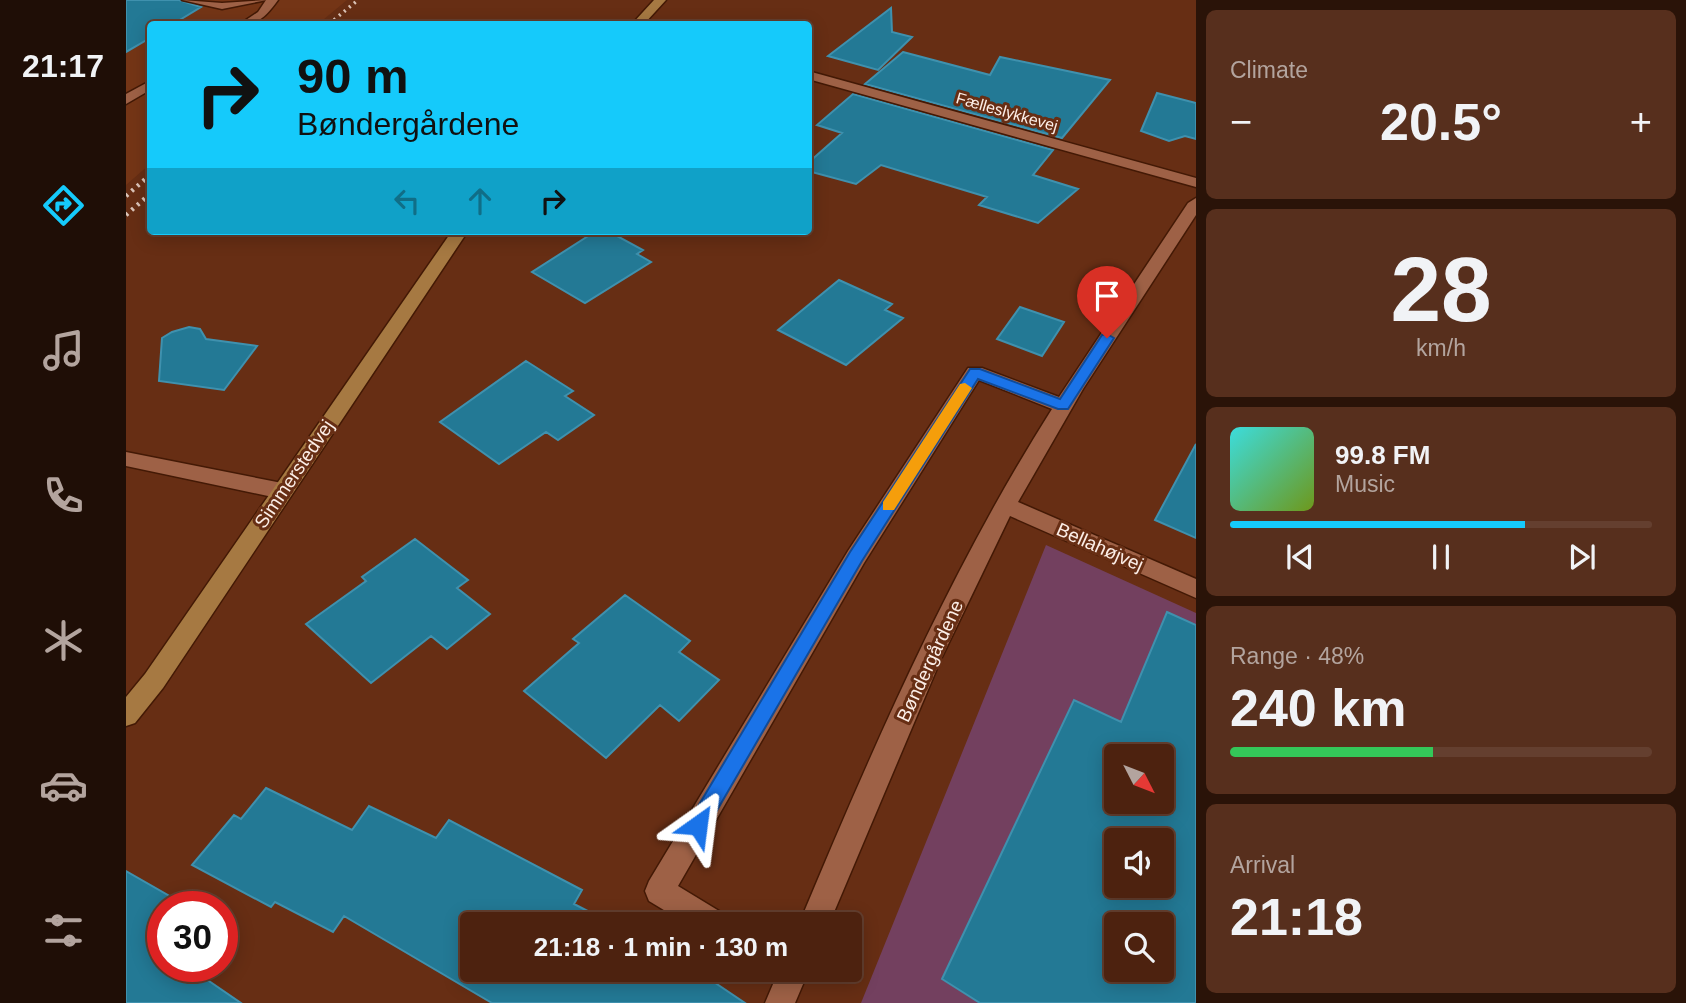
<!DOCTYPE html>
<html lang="en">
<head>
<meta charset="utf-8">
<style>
	:root { --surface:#4d220f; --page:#572f1d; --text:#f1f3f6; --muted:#b3a49e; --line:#643f2f; --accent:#15cafb }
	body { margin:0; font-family:Arial,sans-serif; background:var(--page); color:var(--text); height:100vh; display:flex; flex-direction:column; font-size:26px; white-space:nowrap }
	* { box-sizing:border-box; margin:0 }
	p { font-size:23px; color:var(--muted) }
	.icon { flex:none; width:38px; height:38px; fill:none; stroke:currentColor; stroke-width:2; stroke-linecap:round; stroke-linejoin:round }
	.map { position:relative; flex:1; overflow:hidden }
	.side { display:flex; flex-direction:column; gap:10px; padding:10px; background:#2a1308; width:490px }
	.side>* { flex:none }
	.guide { position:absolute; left:21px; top:21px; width:665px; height:214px; border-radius:7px; box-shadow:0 4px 18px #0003,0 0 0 2px var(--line); background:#15cafb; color:#111; overflow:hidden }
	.needle { width:46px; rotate:132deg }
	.tools { position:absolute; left:978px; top:744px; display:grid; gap:14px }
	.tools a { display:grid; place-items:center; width:70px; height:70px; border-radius:7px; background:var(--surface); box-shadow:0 4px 18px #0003,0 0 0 2px var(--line); font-size:35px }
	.speed { position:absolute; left:21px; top:891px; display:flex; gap:14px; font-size:35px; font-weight:700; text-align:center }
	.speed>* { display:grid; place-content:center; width:91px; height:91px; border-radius:50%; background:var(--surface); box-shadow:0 4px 18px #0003,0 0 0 2px var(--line); line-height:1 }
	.speed .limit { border:10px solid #d22; background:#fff; color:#111 }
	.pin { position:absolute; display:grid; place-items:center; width:60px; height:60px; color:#fff; margin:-72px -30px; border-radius:50% 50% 50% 0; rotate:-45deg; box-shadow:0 0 7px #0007 }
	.pin .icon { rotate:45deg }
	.me { position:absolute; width:77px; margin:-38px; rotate:31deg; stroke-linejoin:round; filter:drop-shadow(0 0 5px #0008) }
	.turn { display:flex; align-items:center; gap:24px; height:147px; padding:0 35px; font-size:32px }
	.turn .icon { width:91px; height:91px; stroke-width:2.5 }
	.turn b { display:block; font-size:49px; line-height:60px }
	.lanes { display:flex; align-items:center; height:66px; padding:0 35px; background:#0003; justify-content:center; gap:35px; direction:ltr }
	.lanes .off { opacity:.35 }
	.big { font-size:52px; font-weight:700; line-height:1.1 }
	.side .tile { flex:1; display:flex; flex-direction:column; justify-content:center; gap:10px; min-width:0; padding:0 24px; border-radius:10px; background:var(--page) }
	.side .dial { align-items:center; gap:0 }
	.dial b { font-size:91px; line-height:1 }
	.song { display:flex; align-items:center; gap:21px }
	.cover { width:84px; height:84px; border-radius:10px; background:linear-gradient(135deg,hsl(180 70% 55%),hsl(80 70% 35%)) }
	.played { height:7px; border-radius:4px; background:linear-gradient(90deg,var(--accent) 70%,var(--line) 70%) }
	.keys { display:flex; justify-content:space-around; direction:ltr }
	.heat { display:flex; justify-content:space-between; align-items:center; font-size:38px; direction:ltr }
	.charge { height:10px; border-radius:5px; background:linear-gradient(90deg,#34c759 48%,var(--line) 0) }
	.trip { position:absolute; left:334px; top:912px; width:402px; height:70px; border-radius:7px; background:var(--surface); box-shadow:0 4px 18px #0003,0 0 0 2px var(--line); font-weight:700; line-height:70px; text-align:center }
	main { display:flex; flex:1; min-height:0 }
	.tabs { display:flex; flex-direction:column; width:126px; justify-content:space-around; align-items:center; background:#1f0e06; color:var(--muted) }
	.tabs .icon { width:49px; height:49px }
	.tabs .on { color:var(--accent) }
	.tabs b { font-size:32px; color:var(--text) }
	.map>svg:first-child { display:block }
	.built { fill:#743516 }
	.green { fill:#73405f; fill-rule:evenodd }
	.building { fill:#237995; stroke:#3f91ae; stroke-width:2; fill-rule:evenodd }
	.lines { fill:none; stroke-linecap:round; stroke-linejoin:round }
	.lane-casing { stroke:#431905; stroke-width:3 }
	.street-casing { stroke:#431905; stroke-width:3 }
	.secondary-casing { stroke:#431905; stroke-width:3 }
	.lane { fill:#9e6146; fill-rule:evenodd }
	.street { fill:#9e6146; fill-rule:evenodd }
	.secondary { fill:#a67942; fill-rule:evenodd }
	.rail-far1 { stroke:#dbc4b8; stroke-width:3.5; stroke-dasharray:2 4.5; stroke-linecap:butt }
	.rail { stroke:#dbc4b8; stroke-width:4.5; stroke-dasharray:2.5 5; stroke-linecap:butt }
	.route { fill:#1a73e8; stroke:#114b97; stroke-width:2 }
	.slow { fill:#f59e0b }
	.labels { text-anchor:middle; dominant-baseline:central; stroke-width:6; stroke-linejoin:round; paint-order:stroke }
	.far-street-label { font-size:16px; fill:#fceee7; stroke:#672e14 }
	.street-label { font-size:19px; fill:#fceee7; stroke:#672e14 }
</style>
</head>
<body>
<main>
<nav class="tabs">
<b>21:17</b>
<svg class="icon on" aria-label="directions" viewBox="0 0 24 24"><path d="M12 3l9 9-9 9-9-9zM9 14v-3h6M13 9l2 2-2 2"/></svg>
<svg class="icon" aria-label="music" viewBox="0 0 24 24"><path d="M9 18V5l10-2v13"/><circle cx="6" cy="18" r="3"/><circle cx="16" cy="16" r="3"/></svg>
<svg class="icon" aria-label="phone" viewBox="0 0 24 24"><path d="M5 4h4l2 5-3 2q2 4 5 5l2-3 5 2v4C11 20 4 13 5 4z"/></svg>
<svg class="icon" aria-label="climate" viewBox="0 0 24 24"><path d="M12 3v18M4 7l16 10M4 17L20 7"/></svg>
<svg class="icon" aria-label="car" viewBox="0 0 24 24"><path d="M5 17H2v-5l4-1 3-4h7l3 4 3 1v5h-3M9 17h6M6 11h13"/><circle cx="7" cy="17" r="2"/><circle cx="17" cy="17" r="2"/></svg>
<svg class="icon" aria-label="filters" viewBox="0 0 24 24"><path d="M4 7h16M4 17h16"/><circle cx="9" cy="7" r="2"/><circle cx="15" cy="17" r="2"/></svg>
</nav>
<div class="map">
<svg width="1070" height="1003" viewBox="0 0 1070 1003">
	<rect width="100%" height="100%" fill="#672e14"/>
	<!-- built -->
	<path class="built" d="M 0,0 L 221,0 L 192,24 L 24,24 L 24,164 L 0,185 Z"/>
	<!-- green -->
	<path class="green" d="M 920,545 L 1070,613 L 1070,1003 L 735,1003 ZM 990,756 L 1036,756 L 1036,802 L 990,802 ZM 990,840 L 1036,840 L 1036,886 L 990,886 ZM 990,924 L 1036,924 L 1036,970 L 990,970 Z"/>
	<!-- building -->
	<path class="building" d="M 0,0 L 53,0 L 75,7 L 47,24 L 24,24 L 24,38 L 0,52 Z
		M 765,8 L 766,32 L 786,37 L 752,70 L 702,56 Z
		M 777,52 L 864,75 L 874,57 L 984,80 L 936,138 L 739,84 Z
		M 1031,93 L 1070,103 L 1070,139 L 1059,136 L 1043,141 L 1015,131 Z
		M 727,94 L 927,150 L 907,175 L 952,189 L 912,223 L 853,205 L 861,197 L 755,165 L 730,184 L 682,171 L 682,163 L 716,133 L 691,125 Z
		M 470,231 L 482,231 L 517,250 L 511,254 L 525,262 L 459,303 L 406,272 Z
		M 713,280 L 766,304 L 759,310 L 777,318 L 720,365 L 652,330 Z
		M 894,307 L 938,322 L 916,356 L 871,339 Z
		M 63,327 L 74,329 L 80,339 L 131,346 L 98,390 L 33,381 L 36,338 L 46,332 Z
		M 400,361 L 447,391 L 439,396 L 468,415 L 432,440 L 420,432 L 373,464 L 314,422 Z
		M 1070,444 L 1070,538 L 1029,520 Z
		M 289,539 L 342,580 L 331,588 L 364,614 L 321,649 L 305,636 L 245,683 L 180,624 L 240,581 L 236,577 Z
		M 499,595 L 564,641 L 553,652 L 593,680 L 553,721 L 534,705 L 480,758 L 398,691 L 453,643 L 447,639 Z
		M 1041,612 L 1070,625 L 1070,1003 L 854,1003 L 816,979 L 948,700 L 995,722 ZM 990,756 L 1036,756 L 1036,802 L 990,802 ZM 990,840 L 1036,840 L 1036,886 L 990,886 ZM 990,924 L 1036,924 L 1036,970 L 990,970 Z
		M 140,788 L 226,830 L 243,806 L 310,838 L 323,820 L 456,890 L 448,904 L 487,924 L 346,924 L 346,970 L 570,970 L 619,1003 L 366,1003 L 218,916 L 207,932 L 149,902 L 145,907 L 66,865 L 108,815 L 115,819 Z
		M 0,871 L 61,906 L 37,906 L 37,936 L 29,945 L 37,950 L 37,966 L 61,966 L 115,1003 L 0,1003 Z"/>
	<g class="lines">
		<!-- lane casing -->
		<g class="lane-casing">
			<path id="lane" d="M 140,0 L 152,0 C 141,15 134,24 114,24 L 132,12 Z
				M 24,81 L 24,90 L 0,104 L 0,94 Z
				M 0,452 L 156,483 L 163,486 L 166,491 L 163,496 L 156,499 L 0,466 Z"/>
		</g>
		<!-- street casing -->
		<g class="street-casing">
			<path id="street" d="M 56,0 L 96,3 L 141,0 L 96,9 Z
				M 682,71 L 1070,178 L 1070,187 L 682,79 Z
				M 1070,198 L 1070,215 L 957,389 L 892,502 L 1070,579 L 1070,598 L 884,516 L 815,659 L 703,924 L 673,924 C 747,747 824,570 926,409 L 853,380 L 738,563 L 552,886 L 598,914 L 603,924 L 561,924 L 523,901 L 519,891 L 523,881 L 722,551 L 842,368 L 856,368 L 933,397 L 1062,203 Z
				M 653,970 L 683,970 L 669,1003 L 639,1003 Z"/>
		</g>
		<!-- secondary casing -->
		<g class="secondary-casing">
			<path id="secondary" d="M 528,0 L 540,0 L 518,24 L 506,24 Z
				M 326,231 L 342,231 L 37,688 L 9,723 L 0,726 L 0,697 L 19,674 Z"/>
		</g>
		<!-- lane -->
		<use href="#lane" class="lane"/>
		<!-- street -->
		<use href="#street" class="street"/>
		<!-- secondary -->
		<use href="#secondary" class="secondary"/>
		<!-- rail-far1 -->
		<path class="rail-far1" d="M 203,24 L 232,0"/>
		<!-- rail -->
		<path class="rail" d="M 0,196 L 24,175
			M 0,215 L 24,194"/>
	</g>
	<!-- route -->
	<path class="route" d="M 981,334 L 988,338 L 942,409 L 932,409 L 852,379 L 736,561 L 579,831 L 572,834 L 565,831 L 562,825 L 565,818 L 724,552 L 844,369 L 854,369 L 934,399 L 976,335 Z"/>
	<!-- slow -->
	<path class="slow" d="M 839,383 L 846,388 L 768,510 L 757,510 L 757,502 L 834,384 Z"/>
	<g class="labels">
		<!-- far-street labels -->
		<g class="far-street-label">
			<text transform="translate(881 112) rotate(16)">Fælleslykkevej</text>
		</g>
		<!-- street labels -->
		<g class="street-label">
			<text transform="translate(168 474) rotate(-56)">Simmerstedvej</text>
			<text transform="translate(974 547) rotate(24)">Bellahøjvej</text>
			<text transform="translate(804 661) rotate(-65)">Bøndergårdene</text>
		</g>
	</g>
</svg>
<div class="tools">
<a><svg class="needle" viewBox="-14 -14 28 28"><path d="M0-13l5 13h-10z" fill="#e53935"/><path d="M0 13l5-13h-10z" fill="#b3a49e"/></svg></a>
<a><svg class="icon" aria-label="sound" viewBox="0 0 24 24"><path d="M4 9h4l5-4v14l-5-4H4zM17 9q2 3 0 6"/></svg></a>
<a><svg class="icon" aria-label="search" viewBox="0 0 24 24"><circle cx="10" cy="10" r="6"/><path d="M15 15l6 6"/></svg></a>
</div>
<div class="speed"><div class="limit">30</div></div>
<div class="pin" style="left:981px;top:338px;background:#d93025"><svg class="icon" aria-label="arrive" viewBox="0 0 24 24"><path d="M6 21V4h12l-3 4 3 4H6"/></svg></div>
<svg class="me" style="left:572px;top:825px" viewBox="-20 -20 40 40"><path d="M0-17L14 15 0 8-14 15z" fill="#1a73e8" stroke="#fff" stroke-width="4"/></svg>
<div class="trip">21:18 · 1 min · 130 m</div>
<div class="guide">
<div class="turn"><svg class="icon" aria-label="right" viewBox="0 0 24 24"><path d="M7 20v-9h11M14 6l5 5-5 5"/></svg><div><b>90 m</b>Bøndergårdene</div></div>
<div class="lanes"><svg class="icon off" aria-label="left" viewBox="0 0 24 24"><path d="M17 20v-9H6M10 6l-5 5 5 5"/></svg><svg class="icon off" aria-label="ahead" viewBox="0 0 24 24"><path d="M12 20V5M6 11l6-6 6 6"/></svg><svg class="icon" aria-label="right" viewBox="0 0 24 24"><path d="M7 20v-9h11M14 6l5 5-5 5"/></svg></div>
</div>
</div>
<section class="side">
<div class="tile"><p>Climate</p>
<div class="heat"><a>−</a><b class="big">20.5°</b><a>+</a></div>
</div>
<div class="tile dial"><b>28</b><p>km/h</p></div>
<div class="tile">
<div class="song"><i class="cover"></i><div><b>99.8 FM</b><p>Music</p></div></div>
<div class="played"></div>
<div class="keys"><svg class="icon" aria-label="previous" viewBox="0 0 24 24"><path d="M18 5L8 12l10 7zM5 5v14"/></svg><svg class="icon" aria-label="pause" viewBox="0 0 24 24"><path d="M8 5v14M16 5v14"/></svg><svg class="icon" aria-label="next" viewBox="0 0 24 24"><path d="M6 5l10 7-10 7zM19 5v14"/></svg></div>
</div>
<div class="tile"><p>Range · 48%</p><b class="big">240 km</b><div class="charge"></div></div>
<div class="tile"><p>Arrival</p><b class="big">21:18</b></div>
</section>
</main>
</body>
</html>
